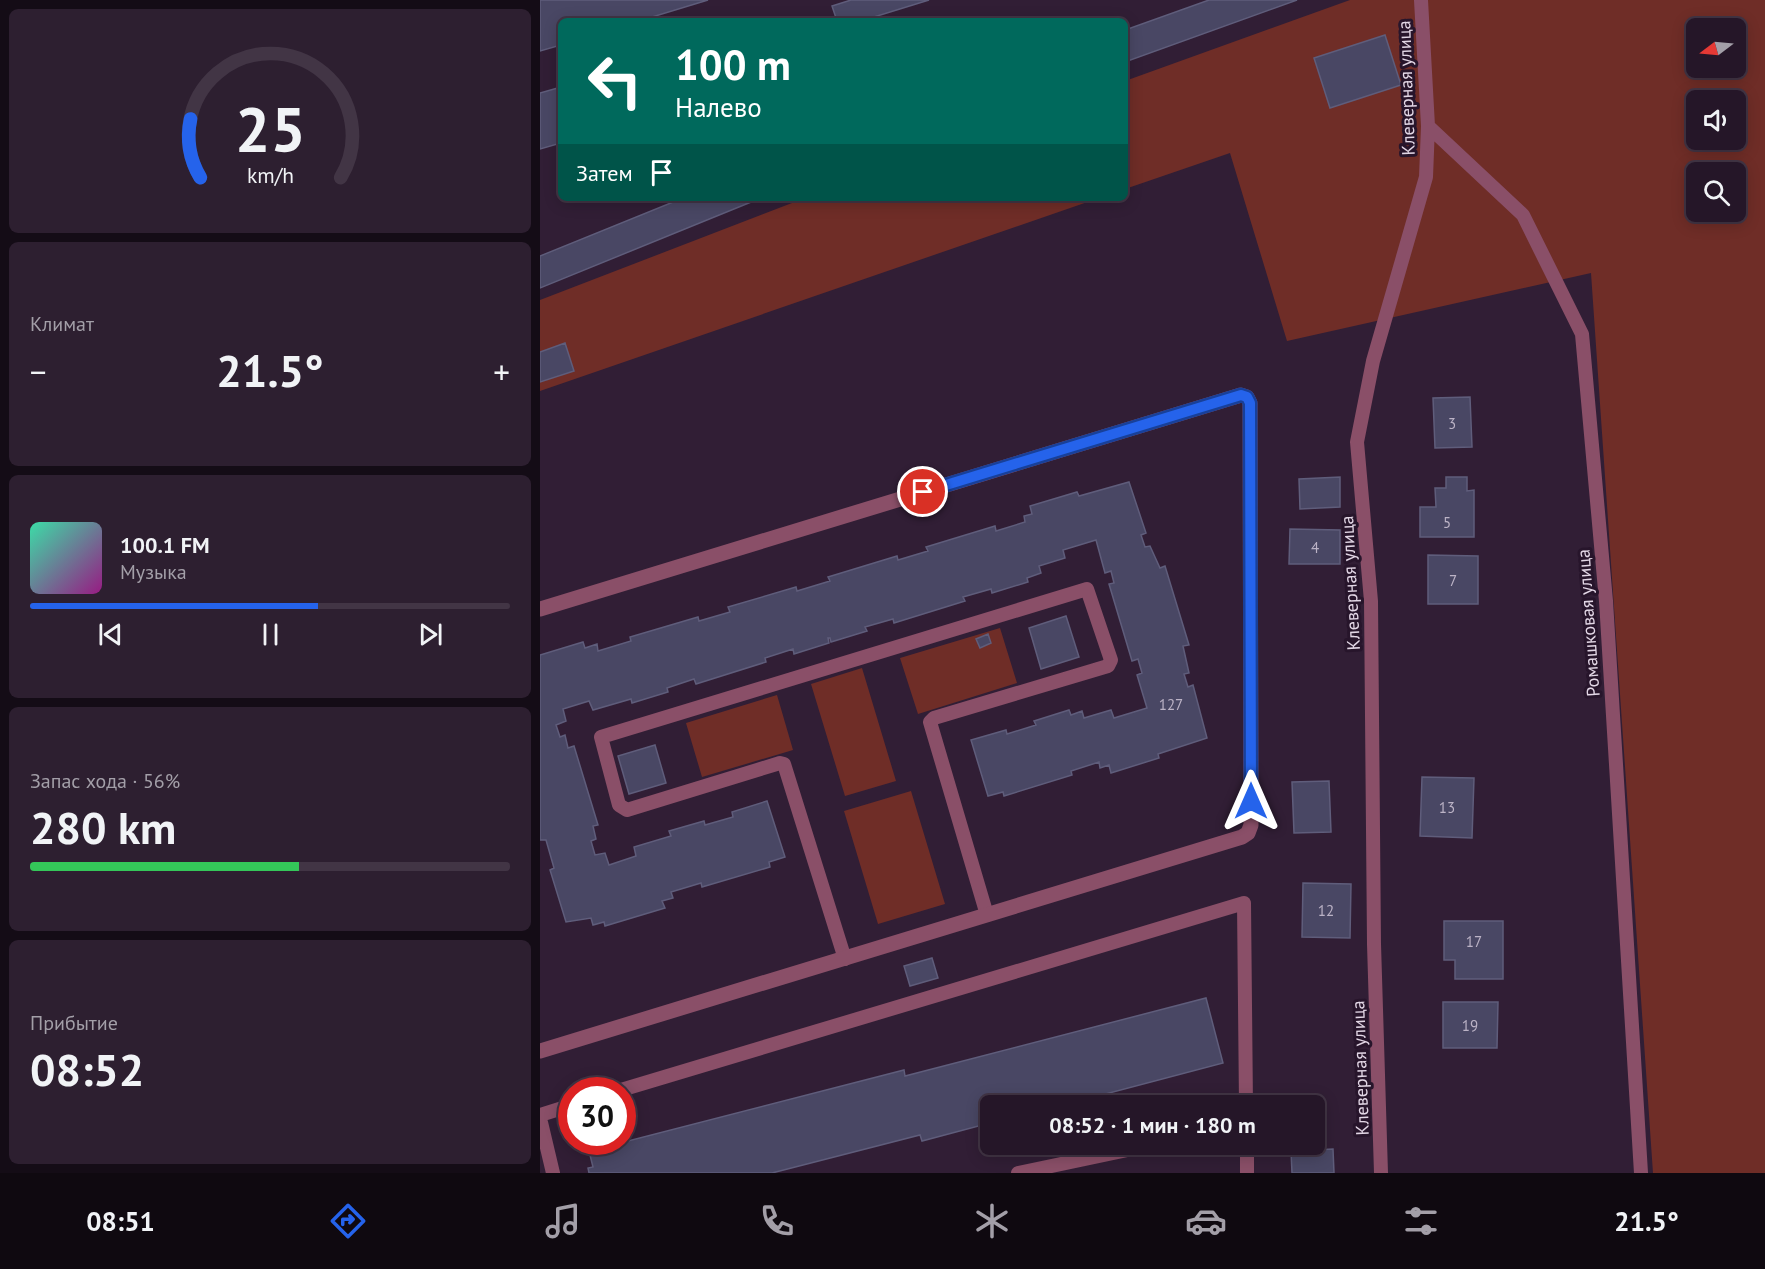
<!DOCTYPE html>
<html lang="ru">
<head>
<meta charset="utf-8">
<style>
	:root { --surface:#251628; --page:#2d1f30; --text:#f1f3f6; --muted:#a39fa8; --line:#423545; --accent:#2563eb }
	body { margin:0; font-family:"PT Sans",sans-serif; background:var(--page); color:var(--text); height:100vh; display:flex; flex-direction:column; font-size:22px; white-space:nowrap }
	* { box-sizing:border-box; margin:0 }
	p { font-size:20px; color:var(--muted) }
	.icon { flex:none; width:33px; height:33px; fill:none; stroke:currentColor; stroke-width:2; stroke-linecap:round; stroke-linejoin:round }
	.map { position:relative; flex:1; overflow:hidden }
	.sheet { display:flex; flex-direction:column; gap:9px; padding:9px; background:#140c16; width:540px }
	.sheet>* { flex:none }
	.guide { position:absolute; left:18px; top:18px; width:570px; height:183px; border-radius:9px; box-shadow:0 3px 15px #0003,0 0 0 2px var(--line); background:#00695c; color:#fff; overflow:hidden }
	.needle { width:39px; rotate:254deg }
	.tools { position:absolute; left:1146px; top:18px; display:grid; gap:12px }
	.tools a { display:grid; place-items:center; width:60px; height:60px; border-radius:9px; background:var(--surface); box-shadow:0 3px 15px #0003,0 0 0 2px var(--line); font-size:30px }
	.speed { position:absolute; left:18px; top:1077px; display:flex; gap:12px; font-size:30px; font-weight:700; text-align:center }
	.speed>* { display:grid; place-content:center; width:78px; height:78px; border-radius:50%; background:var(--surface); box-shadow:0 3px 15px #0003,0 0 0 2px var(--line); line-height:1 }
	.speed .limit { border:9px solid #d22; background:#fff; color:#111 }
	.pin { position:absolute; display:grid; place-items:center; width:51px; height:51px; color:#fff; margin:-26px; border:3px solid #fff; border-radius:50%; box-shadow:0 2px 6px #0007 }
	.me { position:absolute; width:66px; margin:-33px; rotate:0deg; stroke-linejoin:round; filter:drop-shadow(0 0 4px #0008) }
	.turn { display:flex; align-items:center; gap:21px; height:126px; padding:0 18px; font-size:27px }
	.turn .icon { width:78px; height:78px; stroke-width:2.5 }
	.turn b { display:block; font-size:42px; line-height:51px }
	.then { display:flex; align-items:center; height:57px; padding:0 18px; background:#0003; gap:12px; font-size:22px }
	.big { font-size:45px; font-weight:600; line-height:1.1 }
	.sheet .widget { flex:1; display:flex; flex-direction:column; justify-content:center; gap:9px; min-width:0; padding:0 21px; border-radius:9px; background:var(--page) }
	.sheet .dial { align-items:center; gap:0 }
	.dial svg { height:156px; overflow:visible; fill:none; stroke:var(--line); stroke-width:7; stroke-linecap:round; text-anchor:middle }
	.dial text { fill:var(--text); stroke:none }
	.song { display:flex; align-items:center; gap:18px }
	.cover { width:72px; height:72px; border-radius:9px; background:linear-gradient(135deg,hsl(160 70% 55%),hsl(310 70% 35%)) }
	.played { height:6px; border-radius:3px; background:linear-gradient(90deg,var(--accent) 60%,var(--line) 60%) }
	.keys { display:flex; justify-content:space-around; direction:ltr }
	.heat { display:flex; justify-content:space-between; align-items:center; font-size:33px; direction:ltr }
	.charge { height:9px; border-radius:4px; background:linear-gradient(90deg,#34c759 56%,var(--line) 0) }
	.trip { position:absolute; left:440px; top:1095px; width:345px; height:60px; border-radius:9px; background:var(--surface); box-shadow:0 3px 15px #0003,0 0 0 2px var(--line); font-weight:600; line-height:60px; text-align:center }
	.tab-bar { display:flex; height:96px; justify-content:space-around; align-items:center; background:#0f0910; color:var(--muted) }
	.tab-bar .icon { width:42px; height:42px }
	.tab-bar .current { color:var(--accent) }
	.tab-bar b { font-size:27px; color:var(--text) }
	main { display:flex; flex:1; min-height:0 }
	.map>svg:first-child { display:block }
	.green { fill:#6f2d27; fill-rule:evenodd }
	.building { fill:#494764; stroke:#5f5d7b; stroke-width:1.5 }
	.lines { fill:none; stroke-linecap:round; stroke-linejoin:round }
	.service { stroke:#8a4f68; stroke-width:14 }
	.minor { stroke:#8a4f68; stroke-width:15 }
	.route-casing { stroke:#184099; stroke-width:15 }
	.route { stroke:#2563eb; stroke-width:10 }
	.labels { text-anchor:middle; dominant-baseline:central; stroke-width:6; stroke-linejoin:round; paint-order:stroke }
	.number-label { font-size:15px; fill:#bcb3c6 }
	.street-label { font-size:18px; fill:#e3d7e6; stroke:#27152b }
</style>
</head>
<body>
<main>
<section class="sheet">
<div class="widget dial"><svg viewBox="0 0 100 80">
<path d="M14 69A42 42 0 1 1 86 69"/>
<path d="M14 69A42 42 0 0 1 9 39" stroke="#2563eb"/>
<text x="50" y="56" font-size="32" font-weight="700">25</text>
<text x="50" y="72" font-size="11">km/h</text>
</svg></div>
<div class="widget"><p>Климат</p>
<div class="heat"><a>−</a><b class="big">21.5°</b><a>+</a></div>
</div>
<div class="widget">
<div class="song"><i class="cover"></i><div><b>100.1 FM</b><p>Музыка</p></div></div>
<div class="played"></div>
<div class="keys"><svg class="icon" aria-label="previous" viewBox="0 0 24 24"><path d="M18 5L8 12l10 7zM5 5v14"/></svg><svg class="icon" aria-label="pause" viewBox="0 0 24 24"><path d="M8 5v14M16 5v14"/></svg><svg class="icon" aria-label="next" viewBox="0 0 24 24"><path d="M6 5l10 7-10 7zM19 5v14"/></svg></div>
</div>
<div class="widget"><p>Запас хода · 56%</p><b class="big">280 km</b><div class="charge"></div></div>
<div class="widget"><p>Прибытие</p><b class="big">08:52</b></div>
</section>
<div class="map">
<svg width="1225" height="1173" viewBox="0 0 1225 1173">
	<rect width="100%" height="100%" fill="#311e35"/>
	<!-- green -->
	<path class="green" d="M 810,0 L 1225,0 L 1225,1173 L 1113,1173 L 1051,273 L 747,341 L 690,153 L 585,189 L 585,81 ZM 1156,28 L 1196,28 L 1196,68 L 1156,68 ZM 1156,100 L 1196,100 L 1196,140 L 1156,140 ZM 1156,172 L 1196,172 L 1196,212 L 1156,212 Z
		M 265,198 L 559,198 L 0,391 L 0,300 Z
		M 460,628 L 477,683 L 378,714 L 360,658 Z
		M 322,668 L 356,781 L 305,796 L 271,684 Z
		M 237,695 L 253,750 L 162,777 L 146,723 Z
		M 371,791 L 405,904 L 338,924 L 304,811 Z"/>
	<!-- building -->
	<path class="building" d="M 0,0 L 168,0 L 99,21 L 21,21 L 21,45 L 0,51 Z
		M 311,0 L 389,0 L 321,21 L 297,21 L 292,6 Z
		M 669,0 L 757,0 L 585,62 L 585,30 Z
		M 845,35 L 861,85 L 790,108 L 774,58 Z
		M 21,87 L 21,143 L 0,149 L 0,93 Z
		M 143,198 L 221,198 L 0,288 L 0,256 Z
		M 25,343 L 34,371 L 0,382 L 0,352 Z
		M 930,397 L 932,447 L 895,448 L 893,398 Z
		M 800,477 L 800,507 L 760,509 L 759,479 Z
		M 906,477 L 927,477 L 927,491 L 934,490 L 934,537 L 880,537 L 880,507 L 896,507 L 895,488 L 906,488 Z
		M 589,482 L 606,533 L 601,535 L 605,547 L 610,546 L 620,568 L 625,566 L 649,645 L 643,646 L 649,673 L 644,674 L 648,687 L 653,685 L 667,738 L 618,754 L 619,758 L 571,773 L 569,765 L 560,768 L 559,762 L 531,771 L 532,775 L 464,796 L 463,792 L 448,796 L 431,740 L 466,730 L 467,734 L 496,725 L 494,721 L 529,710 L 531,715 L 542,711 L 544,718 L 571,710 L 574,718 L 607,708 L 597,675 L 602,673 L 598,659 L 592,661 L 569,584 L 574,583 L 571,571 L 565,573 L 556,540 L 523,550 L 525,558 L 499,566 L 501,573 L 487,578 L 488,582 L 452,593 L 451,589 L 423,597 L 425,601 L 354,623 L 353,619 L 325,627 L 327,631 L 291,642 L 290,638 L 288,638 L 289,643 L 254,654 L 253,649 L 225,658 L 226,662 L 156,684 L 154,679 L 127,688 L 128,692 L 92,703 L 91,699 L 53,710 L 49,701 L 23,709 L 26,721 L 16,725 L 20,737 L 25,735 L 28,748 L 34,746 L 58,825 L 53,826 L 56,839 L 51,841 L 55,855 L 65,853 L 69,865 L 96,856 L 94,847 L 131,836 L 129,831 L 164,821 L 165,825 L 193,817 L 192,812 L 227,801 L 245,857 L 229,862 L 230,867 L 162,887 L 161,883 L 131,892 L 133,898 L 122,901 L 125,908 L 65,926 L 64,922 L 53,925 L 51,918 L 26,922 L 10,870 L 14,868 L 6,840 L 0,840 L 0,655 L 43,642 L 45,648 L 57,644 L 58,651 L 91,641 L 90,637 L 158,617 L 159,621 L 190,612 L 188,607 L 256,587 L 257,591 L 290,581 L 288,577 L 357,556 L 358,560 L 388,551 L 386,547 L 455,526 L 456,531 L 485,522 L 484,516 L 492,514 L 490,506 L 537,492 L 539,496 Z
		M 750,529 L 800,530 L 800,564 L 749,564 Z
		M 888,555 L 938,556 L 938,604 L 888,604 Z
		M 526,616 L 539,657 L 501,669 L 489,628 Z
		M 448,634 L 451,643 L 440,648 L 436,639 Z
		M 115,745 L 126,783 L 89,794 L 78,756 Z
		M 882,777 L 934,778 L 932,838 L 880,836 Z
		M 789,781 L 791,832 L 754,833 L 752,782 Z
		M 763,883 L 811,884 L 810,938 L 762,937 Z
		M 904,921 L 963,921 L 963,979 L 915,979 L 915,960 L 904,960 Z
		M 392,958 L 398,978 L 370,986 L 364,966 Z
		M 666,998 L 683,1063 L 520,1106 L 450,1106 L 450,1123 L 382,1141 L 380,1135 L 232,1173 L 49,1173 L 48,1168 L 53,1167 L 49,1151 L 364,1070 L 365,1076 Z
		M 903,1002 L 958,1002 L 957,1048 L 903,1048 Z
		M 793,1149 L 794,1173 L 752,1173 L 751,1151 Z"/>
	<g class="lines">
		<!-- service -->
		<path class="service" d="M 888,126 L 983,215 L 1042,334 L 1066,601 L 1101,1173
			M 305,959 L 244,764 L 240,763 L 87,810 L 79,805 L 61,737 L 547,589 L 571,660 L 568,666 L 394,718 L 390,722 L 447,915
			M 81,1090 L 704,903 L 706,1106
			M 0,1115 L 32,1105
			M 0,1118 L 13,1173
			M 707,1144 L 707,1173
			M 478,1173 L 616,1144
			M 841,1173 L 834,944 L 831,601 L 817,442 L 833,361 L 886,177 L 888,126 L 881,0"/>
		<!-- minor -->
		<path class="minor" d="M 0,609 L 701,395 L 707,397 L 710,403 L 711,825 L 708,833 L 702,837 L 0,1051"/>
	</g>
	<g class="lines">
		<!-- route casing -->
		<g class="route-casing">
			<path id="route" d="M 383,492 L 701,395 L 707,397 L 710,403 L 711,801"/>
		</g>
		<!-- route -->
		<use href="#route" class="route"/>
	</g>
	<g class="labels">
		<!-- number labels -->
		<g class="number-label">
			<text x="912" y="423">3</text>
			<text x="907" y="522">5</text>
			<text x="775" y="547">4</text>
			<text x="913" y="580">7</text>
			<text x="631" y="704">127</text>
			<text x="907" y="807">13</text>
			<text x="786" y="910">12</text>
			<text x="934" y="941">17</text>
			<text x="930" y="1025">19</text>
		</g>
		<!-- street labels -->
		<g class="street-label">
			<text transform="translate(866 88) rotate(-92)">Клеверная улица</text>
			<text transform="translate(810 583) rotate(-93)">Клеверная улица</text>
			<text transform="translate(1048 623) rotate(-94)">Ромашковая улица</text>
			<text transform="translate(820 1068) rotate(-92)">Клеверная улица</text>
		</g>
	</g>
</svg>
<div class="tools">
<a><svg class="needle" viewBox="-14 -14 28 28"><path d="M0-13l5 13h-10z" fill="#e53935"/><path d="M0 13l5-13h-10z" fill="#a39fa8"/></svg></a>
<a><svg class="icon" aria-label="sound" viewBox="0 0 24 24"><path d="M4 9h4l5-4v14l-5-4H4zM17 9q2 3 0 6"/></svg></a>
<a><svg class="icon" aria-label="search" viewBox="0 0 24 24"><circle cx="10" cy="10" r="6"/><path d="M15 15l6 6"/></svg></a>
</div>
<div class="speed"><div class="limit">30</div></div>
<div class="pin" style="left:383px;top:492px;background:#d93025"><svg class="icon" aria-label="arrive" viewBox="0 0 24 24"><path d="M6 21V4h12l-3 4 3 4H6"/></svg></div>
<svg class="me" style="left:711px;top:801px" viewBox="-20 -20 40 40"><path d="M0-17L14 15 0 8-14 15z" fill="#2563eb" stroke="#fff" stroke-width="4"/></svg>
<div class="trip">08:52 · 1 мин · 180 m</div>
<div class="guide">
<div class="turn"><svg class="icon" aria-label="left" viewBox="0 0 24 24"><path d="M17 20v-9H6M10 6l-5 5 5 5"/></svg><div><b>100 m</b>Налево</div></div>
<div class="then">Затем<svg class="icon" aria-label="arrive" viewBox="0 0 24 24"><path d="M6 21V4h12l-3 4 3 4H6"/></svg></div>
</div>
</div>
</main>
<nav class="tab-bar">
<b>08:51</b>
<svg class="icon current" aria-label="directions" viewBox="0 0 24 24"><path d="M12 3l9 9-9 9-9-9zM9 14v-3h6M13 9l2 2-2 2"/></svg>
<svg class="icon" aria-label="music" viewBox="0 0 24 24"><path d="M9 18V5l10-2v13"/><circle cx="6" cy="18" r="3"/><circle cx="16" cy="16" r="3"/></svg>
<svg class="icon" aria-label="phone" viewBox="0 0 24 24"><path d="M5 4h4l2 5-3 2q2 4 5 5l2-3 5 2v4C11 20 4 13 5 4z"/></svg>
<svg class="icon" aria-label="climate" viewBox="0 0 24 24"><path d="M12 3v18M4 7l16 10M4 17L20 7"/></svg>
<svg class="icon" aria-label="car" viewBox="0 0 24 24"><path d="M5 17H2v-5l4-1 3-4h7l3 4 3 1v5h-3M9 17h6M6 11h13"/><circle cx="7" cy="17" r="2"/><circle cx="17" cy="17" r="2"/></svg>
<svg class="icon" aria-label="filters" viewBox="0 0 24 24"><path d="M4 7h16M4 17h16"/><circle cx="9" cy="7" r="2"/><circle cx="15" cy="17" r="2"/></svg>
<b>21.5°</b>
</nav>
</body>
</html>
